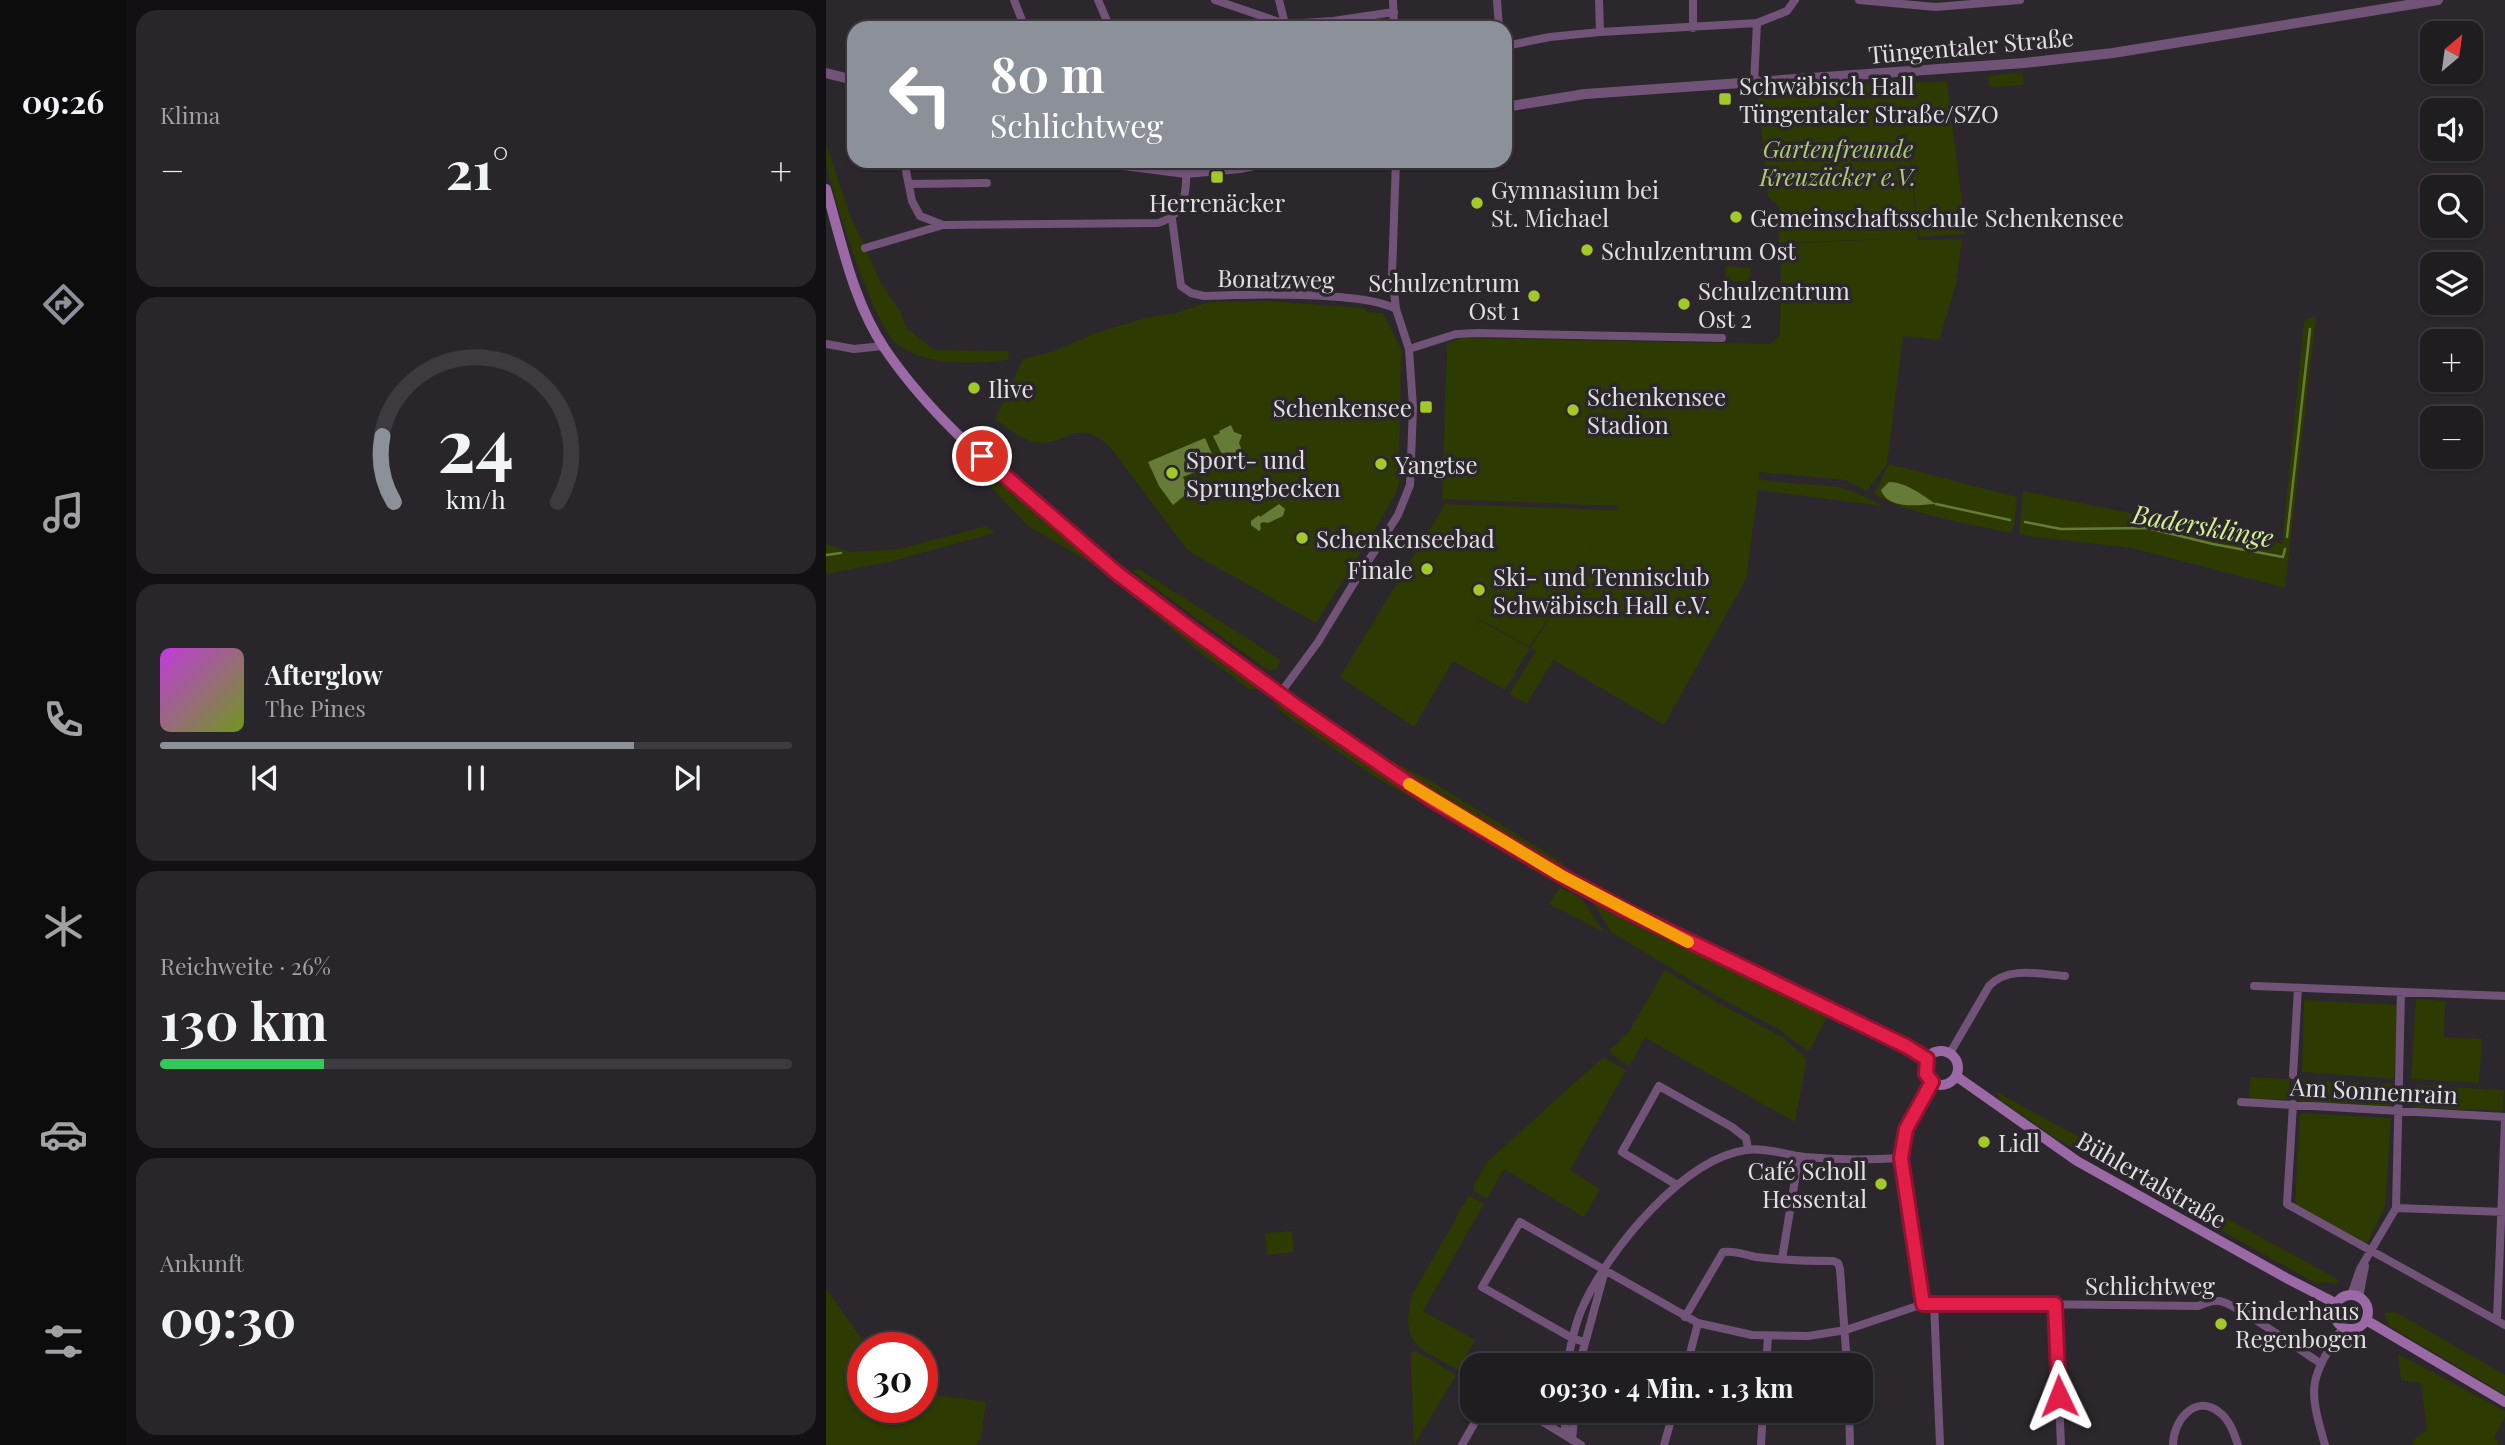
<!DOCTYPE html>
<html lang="de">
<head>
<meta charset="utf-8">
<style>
	:root { --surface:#201d21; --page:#28262a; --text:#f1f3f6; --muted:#a2a2a5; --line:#3d3b3f; --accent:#8c9099 }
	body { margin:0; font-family:"Playfair Display",serif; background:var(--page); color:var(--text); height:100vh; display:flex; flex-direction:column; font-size:26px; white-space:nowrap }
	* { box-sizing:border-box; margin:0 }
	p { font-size:23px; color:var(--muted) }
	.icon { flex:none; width:38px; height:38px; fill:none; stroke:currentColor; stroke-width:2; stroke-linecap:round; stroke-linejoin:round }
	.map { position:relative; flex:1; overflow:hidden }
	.details { display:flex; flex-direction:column; gap:10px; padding:10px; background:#121012; width:700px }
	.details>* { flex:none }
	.top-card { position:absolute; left:21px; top:21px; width:665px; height:147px; border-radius:21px; box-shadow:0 2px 5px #0004,0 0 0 2px var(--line); background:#8c9099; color:#fff; overflow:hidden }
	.needle { width:46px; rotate:29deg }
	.controls { position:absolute; left:1594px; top:21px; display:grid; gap:14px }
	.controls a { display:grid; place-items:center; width:63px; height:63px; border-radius:14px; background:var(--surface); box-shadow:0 2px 5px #0004,0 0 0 2px var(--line); font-size:35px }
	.speed { position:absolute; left:21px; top:1332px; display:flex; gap:14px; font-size:35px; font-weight:700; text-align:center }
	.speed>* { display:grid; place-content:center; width:91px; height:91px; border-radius:50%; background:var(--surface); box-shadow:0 2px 5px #0004,0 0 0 2px var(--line); line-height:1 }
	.speed .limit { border:10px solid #d22; background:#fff; color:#111 }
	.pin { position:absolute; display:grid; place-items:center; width:60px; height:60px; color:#fff; margin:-30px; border:4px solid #fff; border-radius:50%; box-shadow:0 2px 7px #0007 }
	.me { position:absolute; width:77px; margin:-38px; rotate:358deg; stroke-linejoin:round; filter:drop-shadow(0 0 5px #0008) }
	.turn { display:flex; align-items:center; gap:24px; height:147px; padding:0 28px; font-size:32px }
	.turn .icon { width:91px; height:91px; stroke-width:2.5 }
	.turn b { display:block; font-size:49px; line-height:60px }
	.big { font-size:52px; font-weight:700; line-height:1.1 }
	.details .card { flex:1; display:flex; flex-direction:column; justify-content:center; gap:10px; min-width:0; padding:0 24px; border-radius:21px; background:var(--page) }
	.details .dial { align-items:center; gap:0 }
	.dial svg { height:182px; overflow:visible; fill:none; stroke:var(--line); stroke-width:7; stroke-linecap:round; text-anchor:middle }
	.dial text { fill:var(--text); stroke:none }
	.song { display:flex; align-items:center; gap:21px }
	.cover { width:84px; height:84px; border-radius:10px; background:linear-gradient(135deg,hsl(290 70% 55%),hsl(80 70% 35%)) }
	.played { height:7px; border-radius:4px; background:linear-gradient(90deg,var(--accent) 75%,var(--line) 75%) }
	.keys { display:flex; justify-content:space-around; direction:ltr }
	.heat { display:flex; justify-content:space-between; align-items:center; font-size:38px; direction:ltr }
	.charge { height:10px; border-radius:5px; background:linear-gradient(90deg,#34c759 26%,var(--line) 0) }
	.trip { position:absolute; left:634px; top:1353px; width:413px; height:70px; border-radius:21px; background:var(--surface); box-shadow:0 2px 5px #0004,0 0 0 2px var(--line); font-weight:700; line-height:70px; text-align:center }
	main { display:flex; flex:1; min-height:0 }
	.tab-bar { display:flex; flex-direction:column; width:126px; justify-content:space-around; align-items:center; background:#0d0c0d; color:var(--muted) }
	.tab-bar .icon { width:49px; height:49px }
	.tab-bar .current { color:var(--accent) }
	.tab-bar b { font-size:32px; color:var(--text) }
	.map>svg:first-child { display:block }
	.green { fill:#2d3a01 }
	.water { fill:#677b38 }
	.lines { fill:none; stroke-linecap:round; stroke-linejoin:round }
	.stream { stroke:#677b38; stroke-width:2.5 }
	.minor { stroke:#725378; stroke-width:8 }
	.tertiary { stroke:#725378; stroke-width:10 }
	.secondary { stroke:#9b69a5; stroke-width:10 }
	.route-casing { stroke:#92132f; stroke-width:18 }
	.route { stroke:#e11d48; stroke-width:12 }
	.slow { stroke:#f59e0b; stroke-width:12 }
	.poi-dot { fill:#a2c928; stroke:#2b272c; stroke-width:2.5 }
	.labels { text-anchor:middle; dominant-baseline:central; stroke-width:7; stroke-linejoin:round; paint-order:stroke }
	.street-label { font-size:24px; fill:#e2dfe2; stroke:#2b272c }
	.poi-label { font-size:24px; fill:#e2dfe2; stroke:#2b272c; text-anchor:start }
	.park-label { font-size:24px; font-style:italic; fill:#afcb6e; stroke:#2b272c }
	.water-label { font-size:26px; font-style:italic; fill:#d4f192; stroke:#2b272c }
</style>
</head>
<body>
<main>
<nav class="tab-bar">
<b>09:26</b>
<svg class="icon current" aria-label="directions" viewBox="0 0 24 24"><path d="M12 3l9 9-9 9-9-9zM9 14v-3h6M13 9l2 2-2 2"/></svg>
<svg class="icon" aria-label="music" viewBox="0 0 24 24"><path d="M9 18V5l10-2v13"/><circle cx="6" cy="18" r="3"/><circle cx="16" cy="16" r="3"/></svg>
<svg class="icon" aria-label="phone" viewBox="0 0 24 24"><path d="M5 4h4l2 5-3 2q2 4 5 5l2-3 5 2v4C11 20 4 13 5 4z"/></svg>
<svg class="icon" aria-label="climate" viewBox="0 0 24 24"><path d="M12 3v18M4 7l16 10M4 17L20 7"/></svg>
<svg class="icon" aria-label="car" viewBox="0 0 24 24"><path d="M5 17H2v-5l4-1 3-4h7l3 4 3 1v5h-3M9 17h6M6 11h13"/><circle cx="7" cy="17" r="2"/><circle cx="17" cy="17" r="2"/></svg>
<svg class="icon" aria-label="filters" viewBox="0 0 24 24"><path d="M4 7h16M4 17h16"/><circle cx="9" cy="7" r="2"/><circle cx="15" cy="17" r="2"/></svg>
</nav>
<section class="details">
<div class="card"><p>Klima</p>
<div class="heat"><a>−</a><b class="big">21°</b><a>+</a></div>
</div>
<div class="card dial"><svg viewBox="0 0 100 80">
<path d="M14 69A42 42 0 1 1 86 69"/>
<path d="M14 69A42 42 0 0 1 9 40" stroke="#8c9099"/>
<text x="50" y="56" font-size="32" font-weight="700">24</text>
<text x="50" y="72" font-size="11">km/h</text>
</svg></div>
<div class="card">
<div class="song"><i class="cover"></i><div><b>Afterglow</b><p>The Pines</p></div></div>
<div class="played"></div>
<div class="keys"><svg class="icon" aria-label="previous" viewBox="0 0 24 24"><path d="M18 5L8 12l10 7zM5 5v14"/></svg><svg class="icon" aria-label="pause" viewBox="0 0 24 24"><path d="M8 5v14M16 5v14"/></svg><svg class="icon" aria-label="next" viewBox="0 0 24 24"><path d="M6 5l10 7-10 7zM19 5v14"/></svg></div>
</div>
<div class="card"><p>Reichweite · 26%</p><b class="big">130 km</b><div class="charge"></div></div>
<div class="card"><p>Ankunft</p><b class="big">09:30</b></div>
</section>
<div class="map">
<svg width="1679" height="1445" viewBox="0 0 1679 1445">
	<rect width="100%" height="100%" fill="#2b272c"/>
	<!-- green -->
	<path class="green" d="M 1196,72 L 1198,85 L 1164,87 L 1162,76 Z
		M 1076,82 L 1121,82 L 1140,234 L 1093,237 L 1080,124 L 1092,240 L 1136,239 L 1131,276 L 1125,275 L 1132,278 L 1113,340 L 1077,336 L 1061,464 L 1041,491 L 1019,480 L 933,472 L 933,479 C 957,484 981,483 1005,486 C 1024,488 1040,497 1057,506 L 932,490 L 920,579 L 838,725 L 727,660 L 701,704 L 683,694 L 710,651 L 705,648 L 767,546 L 704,647 L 653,619 L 644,635 L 653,620 L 704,648 L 679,690 L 627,661 L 588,727 L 514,677 L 619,504 L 790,510 L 792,506 L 616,499 L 621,344 L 635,338 L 944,344 L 954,335 L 955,244 L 1059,239 L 953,243 L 953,206 L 942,197 L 931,88 Z
		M 0,144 L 24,215 L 55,283 L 74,311 L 80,327 L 108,350 L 183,351 L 182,360 C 146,364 103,367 72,345 C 49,330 7,197 1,166 C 0,159 0,151 0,144 Z
		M 900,266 L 925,268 L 924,282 L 899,280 Z
		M 909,288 L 937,290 L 936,304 L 908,302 Z
		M 442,301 L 538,308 L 541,312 L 557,313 L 575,349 L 573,484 L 569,495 L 547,533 L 490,623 L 362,551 L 284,447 C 248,414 241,449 207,442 C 194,439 180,426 169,419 L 197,359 L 228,351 L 270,333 L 319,318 L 350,313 L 383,302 Z
		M 1490,316 L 1459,588 L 1306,548 L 1193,535 L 1197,491 L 1456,544 L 1478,321 Z
		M 142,453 L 278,571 L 202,526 L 137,458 Z
		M 1063,464 L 1191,497 L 1188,526 L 1184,533 C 1142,523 1085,516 1048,494 Z
		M 160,526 L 169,533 L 58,563 L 0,574 L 0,544 L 24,552 L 73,549 Z
		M 313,569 L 455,660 L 450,670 L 441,670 L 306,571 Z
		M 296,583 L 433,689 L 423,689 L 372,651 L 292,584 Z
		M 442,695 L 539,762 L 726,876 L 728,880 L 546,775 L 455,712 Z
		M 546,751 L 605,781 L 734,861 L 738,865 L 732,868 L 589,782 Z
		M 734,887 L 755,898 L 778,932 L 723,904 Z
		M 763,896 L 916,975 L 1002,1015 L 984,1050 L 980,1050 L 952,1029 L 896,999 L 785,932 Z
		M 839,970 L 894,1004 L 958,1038 L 981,1059 L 969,1122 L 819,1038 L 803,1066 L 786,1055 L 784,1049 L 802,1033 Z
		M 1590,999 L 1619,1001 L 1618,1037 L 1656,1039 L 1653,1083 L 1585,1079 Z
		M 1478,1000 L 1572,1005 L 1568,1079 L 1476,1072 Z
		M 777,1057 L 800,1070 L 744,1170 L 774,1189 L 758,1217 L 678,1169 L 661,1199 L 648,1191 L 647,1187 L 662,1161 Z
		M 1424,1077 L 1464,1079 L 1462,1099 L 1423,1099 Z
		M 1473,1080 L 1567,1084 L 1566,1106 L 1472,1101 Z
		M 1588,1085 L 1678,1090 L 1677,1111 L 1587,1107 Z
		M 1171,1092 L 1513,1280 L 1509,1284 L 1499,1282 L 1491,1284 L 1226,1136 L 1174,1100 Z
		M 1474,1113 L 1565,1118 L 1559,1207 L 1541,1244 L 1469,1204 Z
		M 643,1195 L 658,1204 L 597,1311 L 649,1340 L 632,1370 C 594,1348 573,1346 586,1295 Z
		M 466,1231 L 468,1252 L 441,1255 L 439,1233 Z
		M 0,1289 L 42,1347 L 37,1348 L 37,1407 L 96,1407 L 96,1393 L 160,1402 L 155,1439 L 150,1445 L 0,1445 Z
		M 1570,1312 L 1679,1375 L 1679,1395 L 1563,1326 L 1558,1313 Z
		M 590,1351 L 630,1375 L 588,1445 L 585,1363 L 585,1352 Z
		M 1572,1354 L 1679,1411 L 1679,1417 L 1668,1438 L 1673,1442 L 1671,1445 L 1588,1445 L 1586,1441 L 1601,1430 L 1595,1383 L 1575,1380 Z"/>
	<!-- water -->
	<path class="water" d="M 405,425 L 408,432 L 416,435 L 413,443 L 416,451 L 398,459 L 387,436 L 394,433 L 393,431 Z
		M 379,438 L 390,463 L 357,477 L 363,492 L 347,505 L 333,486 L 322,462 Z
		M 1063,482 C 1080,482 1096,495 1110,504 C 1093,505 1062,510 1055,490 Z
		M 453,504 L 459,509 L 457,516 L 442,523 L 437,522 L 434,524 L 435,529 L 433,531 L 425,525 L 425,521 L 433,515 L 434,517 Z"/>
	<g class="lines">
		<!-- stream -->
		<path class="stream" d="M 1110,504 L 1184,520
			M 1199,522 L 1235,529 L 1321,528 L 1387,544 L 1457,557 L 1459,549
			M 1461,537 L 1484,329
			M 0,555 L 15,553"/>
		<!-- minor -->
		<path class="minor" d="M 188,0 L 199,28
			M 272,0 L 284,28
			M 389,0 L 459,24 L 507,21 L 568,12
			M 453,0 L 459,24
			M 567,0 L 568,28
			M 671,0 L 673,28
			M 773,0 L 774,32
			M 867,0 L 867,28
			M 1033,0 L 1110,7 L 1194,0
			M 679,46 L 724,37 L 774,32 L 931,23 L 961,11 L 969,0
			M 928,84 L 931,23
			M 78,161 L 86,201 L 94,216 L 117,225 L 332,223 C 356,216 361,197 360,173
			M 84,184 L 161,183
			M 346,219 L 355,286 L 365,293 L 378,296 C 419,294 538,291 570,309
			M 39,248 L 117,225
			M 0,344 L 28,349 L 57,346
			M 583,349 L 630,334 L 651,333 L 896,338
			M 453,695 L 492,642 L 526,586 L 572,515 L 584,485 L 587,407 L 583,349 L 570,309 L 566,274 L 570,161
			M 1428,986 L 1679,996
			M 1124,1053 L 1163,986 C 1182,966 1213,974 1239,976
			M 1467,1075 L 1472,988
			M 1415,1102 L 1679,1117
			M 1467,1104 L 1461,1204 L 1679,1325
			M 851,1185 L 796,1152 L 833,1086 L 906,1127 L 920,1138 L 922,1149
			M 1570,1208 L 1575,993
			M 956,1259 L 973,1156
			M 1525,1295 L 1534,1269 L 1570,1208 L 1679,1212
			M 1533,1298 L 1539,1266
			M 1108,1303 L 1114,1445
			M 1097,1304 L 1075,1158 C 1076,1129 1092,1106 1106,1081
			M 1229,1304 L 1235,1445
			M 859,1317 L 897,1252 C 909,1250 919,1255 930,1257 C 955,1260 981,1261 1007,1261 L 1012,1263 L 1014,1269 L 1021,1365
			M 1671,1320 L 1679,1120
			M 758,1342 L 746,1338 L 656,1287 L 694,1222 L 872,1323 L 926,1335 L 982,1336 L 1020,1330 L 1097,1304 L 1108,1303 L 1372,1306 C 1378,1304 1386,1300 1393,1301 C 1410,1303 1475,1351 1494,1363
			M 741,1365 C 745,1344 749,1323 758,1304 C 784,1249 857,1159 920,1150 C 938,1147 961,1155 979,1157 C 1011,1160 1043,1160 1075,1158
			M 753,1365 L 778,1274
			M 861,1365 L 872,1323
			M 940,1365 L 942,1337
			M 697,1410 L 755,1445
			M 737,1410 L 739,1427 L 745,1439
			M 1023,1410 L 1024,1445
			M 746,1440 L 749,1410
			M 636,1445 L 656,1410
			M 838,1445 L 848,1410
			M 935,1445 L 937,1410
			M 1347,1445 C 1347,1422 1368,1393 1393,1412 C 1403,1419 1408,1433 1412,1445
			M 1499,1445 C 1481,1384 1484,1379 1517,1327"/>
		<!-- tertiary -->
		<path class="tertiary" d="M 0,73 L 28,80
			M 679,107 L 759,94 L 1198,63 L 1287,53 L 1612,0
			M 266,161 L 360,173 L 414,168 L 448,161"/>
		<!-- secondary -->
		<path class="secondary" d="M 0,189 C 16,243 27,302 59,349 C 109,423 183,482 251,539 C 398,664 567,782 736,876 C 848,938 965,991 1080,1046 L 1101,1059
			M1098 1068a17 17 0 1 1 34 0a17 17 0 1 1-34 0Z
			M 1130,1076 L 1251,1161 L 1462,1279 L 1511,1304
			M1508 1312a17 17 0 1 1 34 0a17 17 0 1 1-34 0Z
			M 1540,1320 L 1679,1402"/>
	</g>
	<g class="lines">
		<!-- route casing -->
		<g class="route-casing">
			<path id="route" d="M 156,456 L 291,573 L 366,630 L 474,709 L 608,801 L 734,875 L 799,910 L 1080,1046 L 1101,1059 L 1100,1074 L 1106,1082 L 1080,1129 L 1075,1158 L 1097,1304 L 1229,1304 L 1233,1396"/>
		</g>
		<!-- route -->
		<use href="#route" class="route"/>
		<!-- slow -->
		<path class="slow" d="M 583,784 L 734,875 L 862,942"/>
	</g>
	<!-- markers -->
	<g class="poi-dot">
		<rect x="892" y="92" width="14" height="14" rx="3.5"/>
		<rect x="384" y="170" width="14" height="14" rx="3.5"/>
		<circle cx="651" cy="203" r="7"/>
		<circle cx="910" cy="217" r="7"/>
		<circle cx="761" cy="250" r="7"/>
		<circle cx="708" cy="296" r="7"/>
		<circle cx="858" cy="304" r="7"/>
		<circle cx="148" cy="388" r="7"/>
		<rect x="593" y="400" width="14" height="14" rx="3.5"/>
		<circle cx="747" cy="410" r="7"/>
		<circle cx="555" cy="464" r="7"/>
		<circle cx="346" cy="473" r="7"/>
		<circle cx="476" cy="538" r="7"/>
		<circle cx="601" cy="569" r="7"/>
		<circle cx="653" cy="590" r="7"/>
		<circle cx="1158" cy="1142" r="7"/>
		<circle cx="1055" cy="1184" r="7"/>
		<circle cx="1395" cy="1324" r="7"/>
	</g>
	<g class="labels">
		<!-- street labels -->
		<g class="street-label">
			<text transform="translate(1145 45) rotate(-5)">Tüngentaler Straße</text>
			<text transform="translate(450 278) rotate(1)">Bonatzweg</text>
			<text transform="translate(1548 1090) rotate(3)">Am Sonnenrain</text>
			<text transform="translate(1326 1179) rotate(30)">Bühlertalstraße</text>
			<text x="1324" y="1285">Schlichtweg</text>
		</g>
		<!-- poi labels -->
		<g class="poi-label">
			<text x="913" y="85">Schwäbisch Hall<tspan x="913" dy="28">Tüngentaler Straße/SZO</tspan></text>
			<text x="665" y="189">Gymnasium bei<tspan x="665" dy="28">St. Michael</tspan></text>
			<text x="391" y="202" text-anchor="middle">Herrenäcker</text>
			<text x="924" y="217">Gemeinschaftsschule Schenkensee</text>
			<text x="775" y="250">Schulzentrum Ost</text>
			<text x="694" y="282" text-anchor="end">Schulzentrum<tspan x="694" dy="28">Ost 1</tspan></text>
			<text x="872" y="290">Schulzentrum<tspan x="872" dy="28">Ost 2</tspan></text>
			<text x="162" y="388">Ilive</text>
			<text x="761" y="396">Schenkensee<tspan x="761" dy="28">Stadion</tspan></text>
			<text x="586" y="407" text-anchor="end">Schenkensee</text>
			<text x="360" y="459">Sport- und<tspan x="360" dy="28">Sprungbecken</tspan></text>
			<text x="569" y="464">Yangtse</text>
			<text x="490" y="538">Schenkenseebad</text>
			<text x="587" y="569" text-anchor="end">Finale</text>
			<text x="667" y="576">Ski- und Tennisclub<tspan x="667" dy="28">Schwäbisch Hall e.V.</tspan></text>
			<text x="1172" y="1142">Lidl</text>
			<text x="1041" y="1170" text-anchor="end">Café Scholl<tspan x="1041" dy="28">Hessental</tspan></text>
			<text x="1409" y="1310">Kinderhaus<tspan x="1409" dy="28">Regenbogen</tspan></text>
		</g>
		<!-- park labels -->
		<g class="park-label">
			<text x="1012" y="148">Gartenfreunde<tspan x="1012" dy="28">Kreuzäcker e.V.</tspan></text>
		</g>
		<!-- water labels -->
		<g class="water-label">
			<text transform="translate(1377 525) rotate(10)">Badersklinge</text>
		</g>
	</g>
</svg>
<div class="controls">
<a><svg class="needle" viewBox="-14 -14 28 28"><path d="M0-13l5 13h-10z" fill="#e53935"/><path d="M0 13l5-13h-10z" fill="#a2a2a5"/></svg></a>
<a><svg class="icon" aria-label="sound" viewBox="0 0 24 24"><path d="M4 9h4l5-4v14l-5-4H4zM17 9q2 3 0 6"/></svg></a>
<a><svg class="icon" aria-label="search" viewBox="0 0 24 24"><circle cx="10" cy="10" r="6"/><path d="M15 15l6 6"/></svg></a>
<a><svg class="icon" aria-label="layers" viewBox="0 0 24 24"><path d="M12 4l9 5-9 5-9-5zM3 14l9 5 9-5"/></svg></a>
<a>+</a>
<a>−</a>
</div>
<div class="speed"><div class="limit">30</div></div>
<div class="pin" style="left:156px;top:456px;background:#d93025"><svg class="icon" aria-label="arrive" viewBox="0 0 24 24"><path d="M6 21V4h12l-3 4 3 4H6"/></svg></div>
<svg class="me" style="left:1233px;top:1396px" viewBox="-20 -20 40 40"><path d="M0-17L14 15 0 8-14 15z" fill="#e11d48" stroke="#fff" stroke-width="4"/></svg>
<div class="trip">09:30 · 4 Min. · 1.3 km</div>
<div class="top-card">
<div class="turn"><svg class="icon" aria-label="left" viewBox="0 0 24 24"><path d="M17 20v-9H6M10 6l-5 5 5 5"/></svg><div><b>80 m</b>Schlichtweg</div></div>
</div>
</div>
</main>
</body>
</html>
